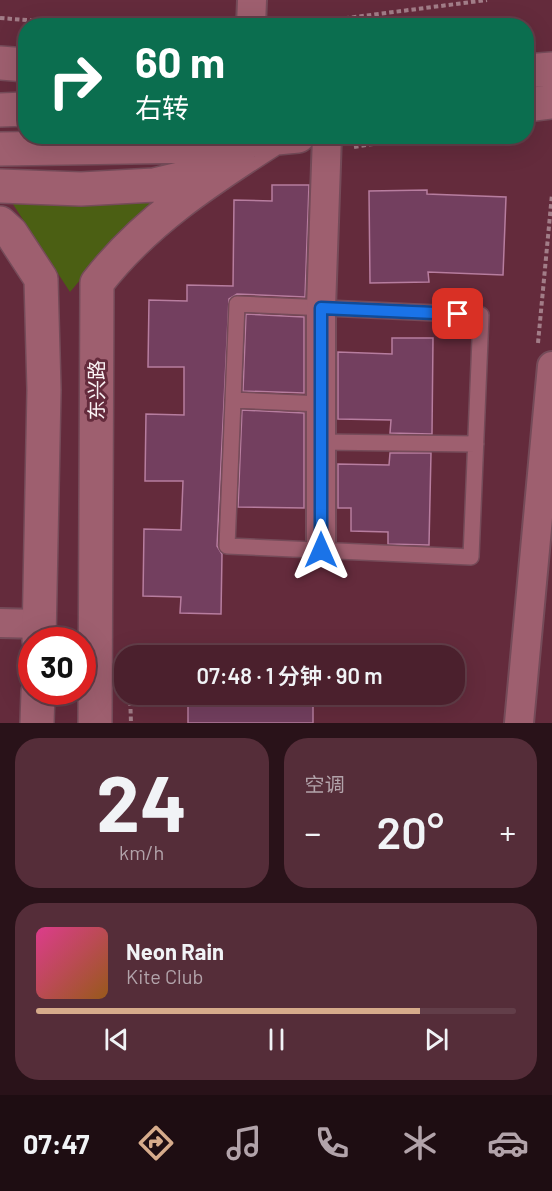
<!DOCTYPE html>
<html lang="zh">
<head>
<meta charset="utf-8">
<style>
	:root { --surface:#4b202d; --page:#552d39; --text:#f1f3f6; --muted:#b2a3aa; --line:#623e49; --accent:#d6ab8b }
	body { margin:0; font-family:Barlow,"Noto Sans SC",sans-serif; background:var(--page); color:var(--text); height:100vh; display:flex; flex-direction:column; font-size:22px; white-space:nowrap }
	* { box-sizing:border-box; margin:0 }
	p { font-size:20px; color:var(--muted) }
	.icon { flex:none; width:33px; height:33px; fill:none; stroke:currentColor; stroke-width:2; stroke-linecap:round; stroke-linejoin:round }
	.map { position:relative; height:723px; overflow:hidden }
	.drawer { display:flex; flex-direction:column; gap:15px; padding:15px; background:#291219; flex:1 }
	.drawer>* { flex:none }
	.banner { position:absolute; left:18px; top:18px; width:516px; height:126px; border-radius:24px; box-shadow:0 6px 24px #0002,0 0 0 2px var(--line); background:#0b6e4f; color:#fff; overflow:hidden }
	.speed { position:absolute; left:18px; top:627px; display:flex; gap:12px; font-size:30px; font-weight:700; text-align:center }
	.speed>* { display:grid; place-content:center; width:78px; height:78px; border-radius:50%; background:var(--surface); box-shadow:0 6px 24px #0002,0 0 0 2px var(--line); line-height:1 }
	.speed .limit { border:9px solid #d22; background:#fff; color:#111 }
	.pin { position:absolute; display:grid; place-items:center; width:51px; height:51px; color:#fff; margin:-26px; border-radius:12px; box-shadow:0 3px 9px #0006 }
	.me { position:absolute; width:66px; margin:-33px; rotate:0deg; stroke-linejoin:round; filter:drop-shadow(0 0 4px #0008) }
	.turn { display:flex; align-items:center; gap:21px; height:126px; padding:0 18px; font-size:27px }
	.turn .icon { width:78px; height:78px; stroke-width:2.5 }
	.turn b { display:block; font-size:42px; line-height:51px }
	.big { font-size:45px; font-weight:600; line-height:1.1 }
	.drawer .tile { flex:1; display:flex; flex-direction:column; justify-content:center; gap:9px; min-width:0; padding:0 21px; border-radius:24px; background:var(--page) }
	.drawer .dial { align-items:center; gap:0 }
	.dial b { font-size:78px; line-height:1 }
	.song { display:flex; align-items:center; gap:18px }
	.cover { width:72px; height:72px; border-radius:9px; background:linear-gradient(135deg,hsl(330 70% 55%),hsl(30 70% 35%)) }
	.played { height:6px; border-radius:3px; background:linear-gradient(90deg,var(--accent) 80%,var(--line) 80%) }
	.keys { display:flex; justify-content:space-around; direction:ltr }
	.heat { display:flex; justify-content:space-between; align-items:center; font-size:33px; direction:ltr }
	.drawer .tiles { flex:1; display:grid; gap:15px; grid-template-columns:1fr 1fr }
	.tile:last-child { grid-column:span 2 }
	.trip { position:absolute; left:114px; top:645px; width:351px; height:60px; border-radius:24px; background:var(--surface); box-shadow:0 6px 24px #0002,0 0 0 2px var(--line); font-weight:600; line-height:60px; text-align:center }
	.dock { display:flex; height:96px; justify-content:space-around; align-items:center; background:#1e0d12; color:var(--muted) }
	.dock .icon { width:42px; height:42px }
	.dock .active { color:var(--accent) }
	.dock b { font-size:27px; color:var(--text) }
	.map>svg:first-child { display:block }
	.green { fill:#4b5f13 }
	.building { fill:#733f5f; stroke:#b77d9f; stroke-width:1.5 }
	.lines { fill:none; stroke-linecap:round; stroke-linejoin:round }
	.lane-casing { stroke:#754b59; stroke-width:18 }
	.street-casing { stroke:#754b59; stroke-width:32 }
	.secondary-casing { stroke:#754b59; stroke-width:36 }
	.path { stroke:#a27d88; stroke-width:4; stroke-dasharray:4.5 3; stroke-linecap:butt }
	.lane { stroke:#9e5f6f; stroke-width:15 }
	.street { stroke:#9e5f6f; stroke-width:28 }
	.secondary { stroke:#9e5f6f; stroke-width:33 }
	.route-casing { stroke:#114b97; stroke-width:15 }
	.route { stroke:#1a73e8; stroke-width:10 }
	.labels { text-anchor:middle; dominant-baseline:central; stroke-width:6; stroke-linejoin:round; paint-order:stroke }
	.street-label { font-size:20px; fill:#faf2f4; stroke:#642b3c }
</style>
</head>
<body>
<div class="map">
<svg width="552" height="723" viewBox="0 0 552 723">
	<rect width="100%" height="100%" fill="#642b3c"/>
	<!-- green -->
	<path class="green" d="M 168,192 L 113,241 L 70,292 L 7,195 Z"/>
	<!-- building -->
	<path class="building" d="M 272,185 L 309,185 L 305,297 L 237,294 L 229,299 L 217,546 L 222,554 L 221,614 L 180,613 L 181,597 L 143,596 L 144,529 L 181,530 L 183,481 L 145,481 L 146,414 L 184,415 L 184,367 L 148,367 L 149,300 L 187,301 L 187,285 L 233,286 L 234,200 L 272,201 Z
		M 427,190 L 427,194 L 506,197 L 503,275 L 428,272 L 429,282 L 370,283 L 369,191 Z
		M 246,314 L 304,317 L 304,393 L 243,391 Z
		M 392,338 L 433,338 L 432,434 L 390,433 L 391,420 L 338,419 L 338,352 L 392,354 Z
		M 242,410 L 304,413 L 304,508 L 238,507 Z
		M 390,453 L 431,453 L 429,545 L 388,544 L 388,532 L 351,531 L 351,508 L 338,508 L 338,464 L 389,465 Z
		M 188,694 L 313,694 L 313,723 L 188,723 Z"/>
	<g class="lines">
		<!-- lane casing -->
		<g class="lane-casing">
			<path id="lane" d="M 237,304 L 481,315 L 471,557 L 227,546 Z
				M 233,400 L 321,404
				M 321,442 L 476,444"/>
		</g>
		<!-- street casing -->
		<g class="street-casing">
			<path id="street" d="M 251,26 L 252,0
				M 321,550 L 321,308 L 327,136
				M 0,623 L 39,624
				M 519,723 L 552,366"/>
		</g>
		<!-- secondary casing -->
		<g class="secondary-casing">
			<path id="secondary" d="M 0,63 L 26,65
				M 526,71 L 552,69
				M 526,105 L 552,102
				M 0,110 L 26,109
				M 0,149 L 195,146 L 298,136
				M 0,186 L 81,189 L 154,185 L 213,171
				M 0,223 L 11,233 L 41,279 L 44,390 L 39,640
				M 37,723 L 38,692
				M 95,723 L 97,283 C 144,222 207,181 271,140"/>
		</g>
		<!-- path -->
		<path class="path" d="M 0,18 L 105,26
			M 285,26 L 487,0
			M 354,147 L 423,136
			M 538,343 L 552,194
			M 130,694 L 131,723"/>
		<!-- lane -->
		<use href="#lane" class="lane"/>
		<!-- street -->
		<use href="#street" class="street"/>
		<!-- secondary -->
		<use href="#secondary" class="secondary"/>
	</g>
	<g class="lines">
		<!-- route casing -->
		<g class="route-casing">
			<path id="route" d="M 321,550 L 321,308 L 458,314"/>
		</g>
		<!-- route -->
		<use href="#route" class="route"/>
	</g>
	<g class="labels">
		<!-- street labels -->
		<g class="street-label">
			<text transform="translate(96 390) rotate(-90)">东兴路</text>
		</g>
	</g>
</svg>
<div class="speed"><div class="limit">30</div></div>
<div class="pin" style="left:458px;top:314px;background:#d93025"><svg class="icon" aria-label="arrive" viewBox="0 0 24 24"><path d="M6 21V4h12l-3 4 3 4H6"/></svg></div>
<svg class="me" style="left:321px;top:550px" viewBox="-20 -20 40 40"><path d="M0-17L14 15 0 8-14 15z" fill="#1a73e8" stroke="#fff" stroke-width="4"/></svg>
<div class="trip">07:48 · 1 分钟 · 90 m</div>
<div class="banner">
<div class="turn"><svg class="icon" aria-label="right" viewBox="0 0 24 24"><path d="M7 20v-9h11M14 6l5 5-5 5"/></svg><div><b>60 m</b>右转</div></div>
</div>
</div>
<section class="drawer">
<div class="tiles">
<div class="tile dial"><b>24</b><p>km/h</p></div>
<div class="tile"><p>空调</p>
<div class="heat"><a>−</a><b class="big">20°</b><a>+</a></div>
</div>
<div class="tile">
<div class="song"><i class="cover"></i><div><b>Neon Rain</b><p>Kite Club</p></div></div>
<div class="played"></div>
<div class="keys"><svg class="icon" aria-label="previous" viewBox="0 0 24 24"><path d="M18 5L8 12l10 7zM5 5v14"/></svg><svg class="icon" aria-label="pause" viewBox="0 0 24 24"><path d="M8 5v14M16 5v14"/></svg><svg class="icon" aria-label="next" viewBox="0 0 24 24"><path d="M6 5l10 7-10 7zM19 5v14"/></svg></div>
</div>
</div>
</section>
<nav class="dock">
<b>07:47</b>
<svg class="icon active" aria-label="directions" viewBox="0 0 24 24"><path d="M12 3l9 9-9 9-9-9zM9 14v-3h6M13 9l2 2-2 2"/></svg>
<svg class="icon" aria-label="music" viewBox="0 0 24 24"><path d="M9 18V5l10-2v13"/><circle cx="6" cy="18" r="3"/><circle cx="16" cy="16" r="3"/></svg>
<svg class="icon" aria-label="phone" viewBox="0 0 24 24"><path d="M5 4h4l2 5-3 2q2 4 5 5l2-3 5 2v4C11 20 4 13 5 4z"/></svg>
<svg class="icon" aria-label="climate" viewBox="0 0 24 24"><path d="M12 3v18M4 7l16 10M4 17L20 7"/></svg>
<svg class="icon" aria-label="car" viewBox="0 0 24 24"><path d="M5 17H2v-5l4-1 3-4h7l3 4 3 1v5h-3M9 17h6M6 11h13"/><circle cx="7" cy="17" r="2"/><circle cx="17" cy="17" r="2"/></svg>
</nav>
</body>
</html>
